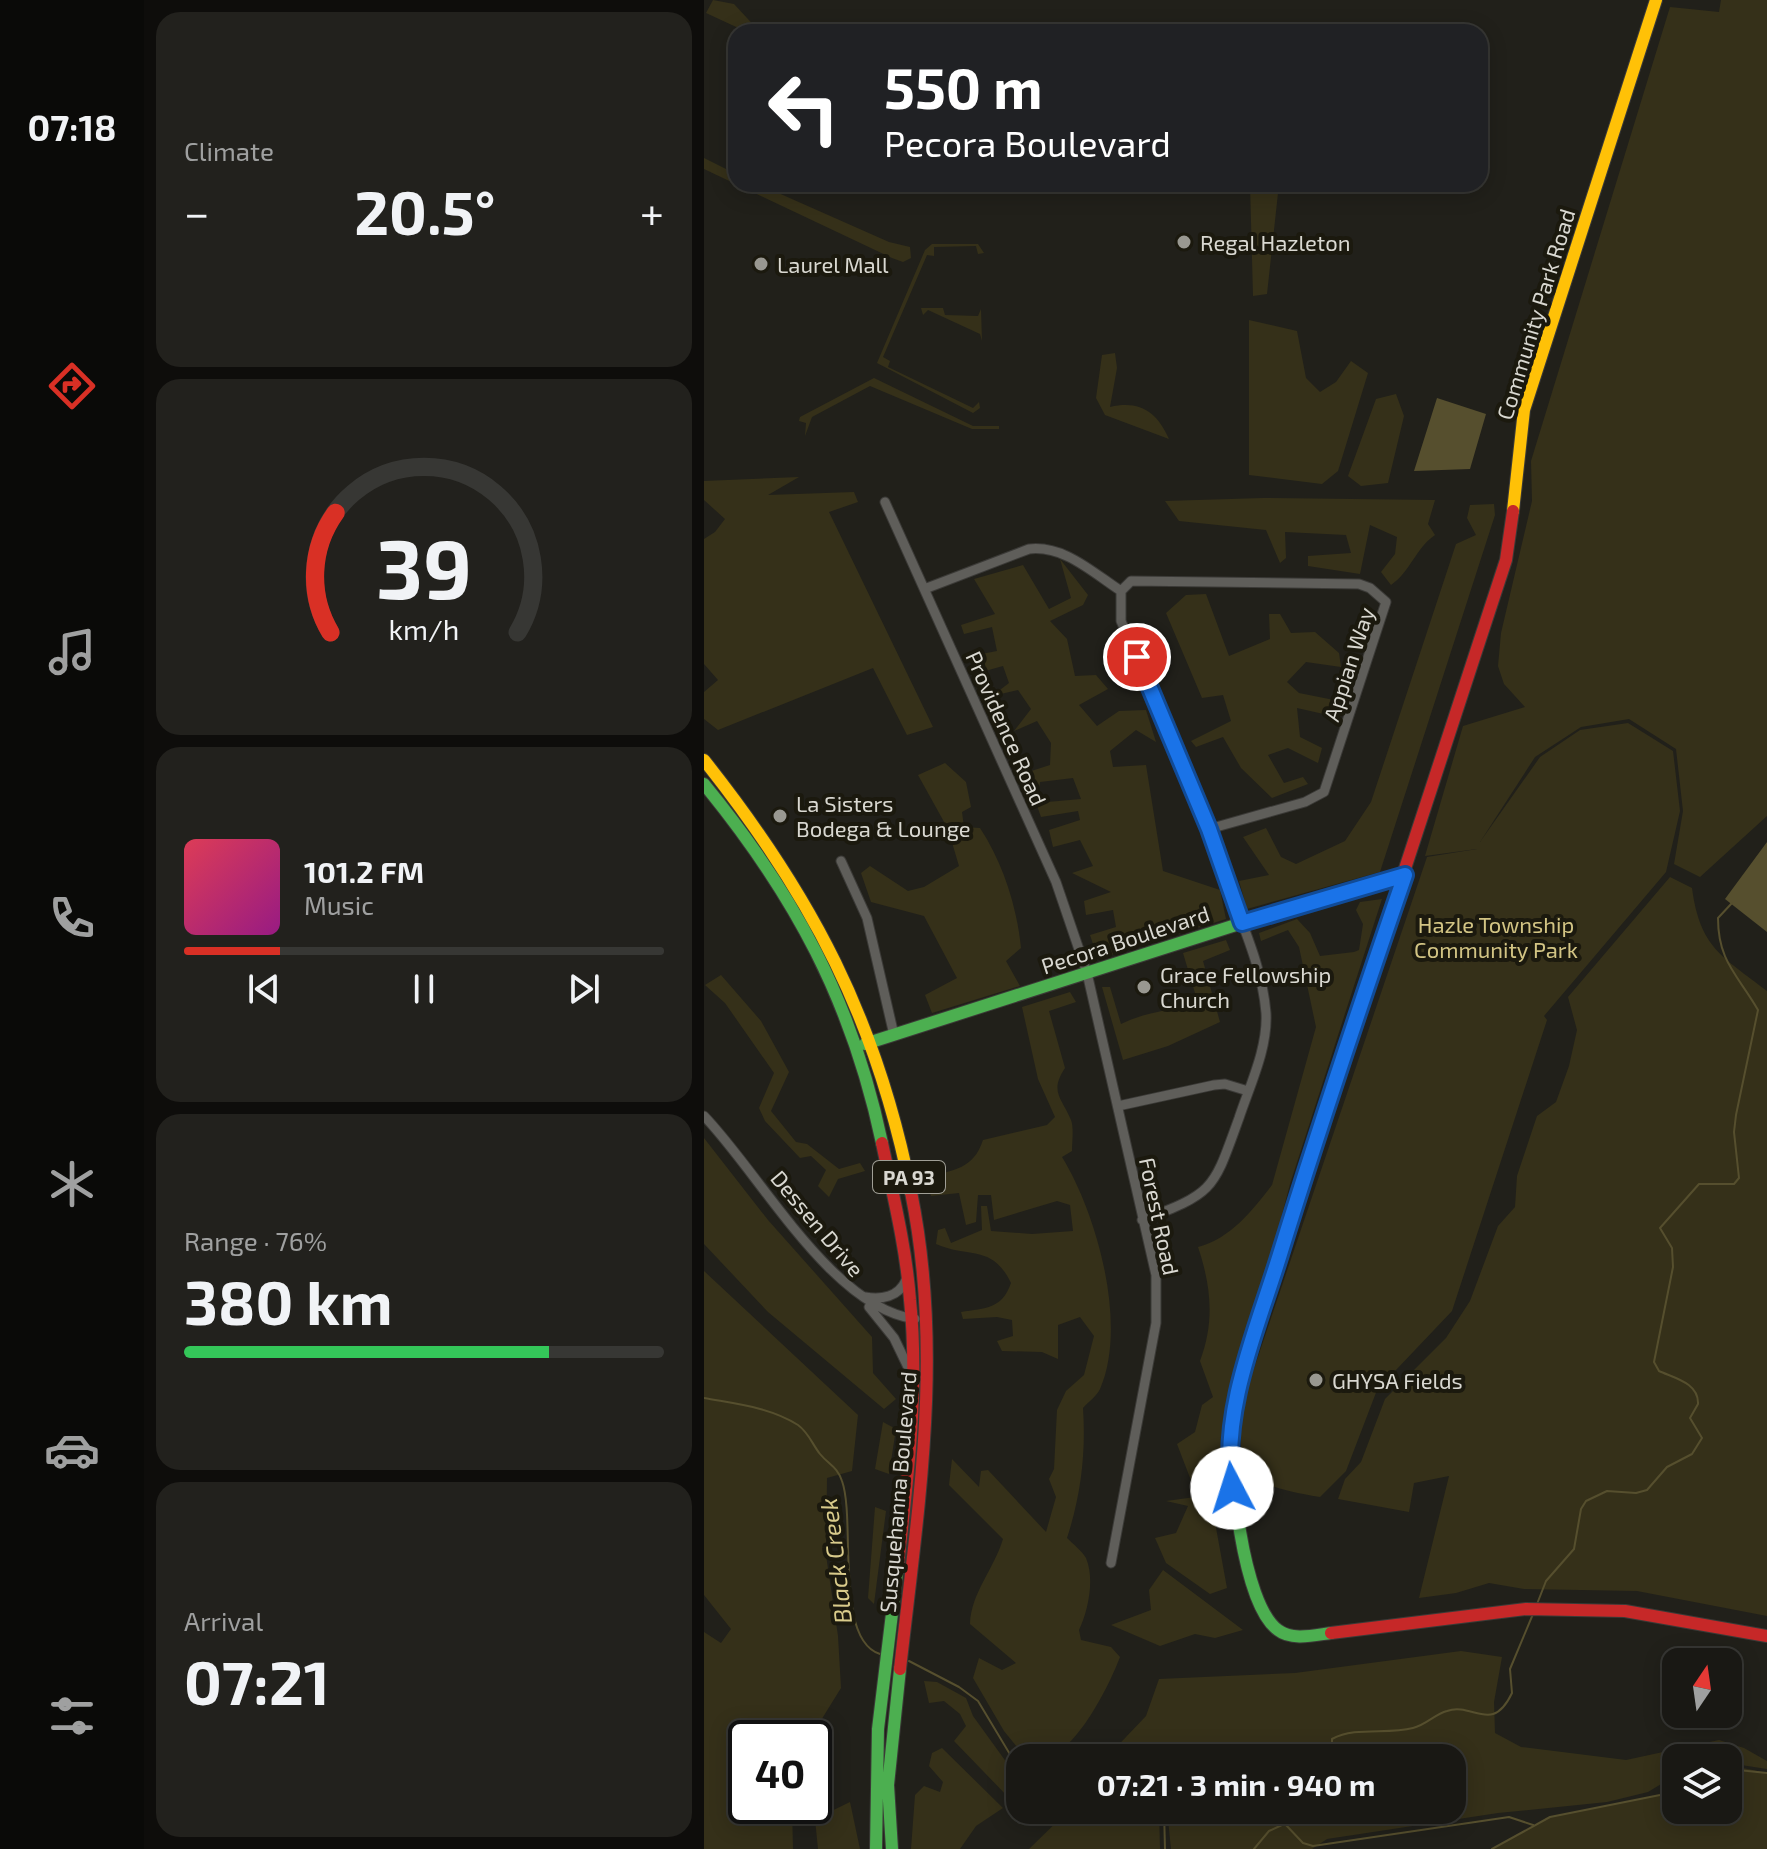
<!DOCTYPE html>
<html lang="en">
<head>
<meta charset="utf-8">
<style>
	:root { --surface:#191814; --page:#22211d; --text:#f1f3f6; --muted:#9fa0a0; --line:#373734; --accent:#d93025 }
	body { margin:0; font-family:"Exo 2",sans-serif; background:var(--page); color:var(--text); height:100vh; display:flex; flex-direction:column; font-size:30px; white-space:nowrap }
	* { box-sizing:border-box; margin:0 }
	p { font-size:26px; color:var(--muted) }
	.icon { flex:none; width:44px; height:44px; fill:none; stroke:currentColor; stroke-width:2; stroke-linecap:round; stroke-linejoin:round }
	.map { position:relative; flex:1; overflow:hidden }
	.sheet { display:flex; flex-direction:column; gap:12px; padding:12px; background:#0e0d0b; width:560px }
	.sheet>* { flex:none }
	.guide { position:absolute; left:24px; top:24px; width:760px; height:168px; border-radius:24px; box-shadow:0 4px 20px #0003,0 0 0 2px var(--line); background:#202124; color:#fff; overflow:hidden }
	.needle { width:52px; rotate:13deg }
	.fabs { position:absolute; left:958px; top:1648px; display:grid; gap:16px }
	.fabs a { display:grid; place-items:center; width:80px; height:80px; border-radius:16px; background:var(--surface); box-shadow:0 4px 20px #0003,0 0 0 2px var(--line); font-size:40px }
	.speed { position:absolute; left:24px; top:1720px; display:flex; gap:16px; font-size:40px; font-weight:700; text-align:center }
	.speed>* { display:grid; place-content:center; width:104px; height:104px; border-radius:50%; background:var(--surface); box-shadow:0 4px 20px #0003,0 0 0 2px var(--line); line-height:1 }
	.speed .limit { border:4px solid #111; border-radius:12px; background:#fff; color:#111 }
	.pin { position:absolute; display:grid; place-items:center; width:68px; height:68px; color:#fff; margin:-34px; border:4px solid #fff; border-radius:50%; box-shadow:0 2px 8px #0007 }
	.me { position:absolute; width:88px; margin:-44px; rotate:355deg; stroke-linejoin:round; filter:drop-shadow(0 0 6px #0008) }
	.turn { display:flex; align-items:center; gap:28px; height:168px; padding:0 24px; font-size:36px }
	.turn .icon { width:104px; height:104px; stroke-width:2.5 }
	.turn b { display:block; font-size:56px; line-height:68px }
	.big { font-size:60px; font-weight:700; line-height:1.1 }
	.sheet .card { flex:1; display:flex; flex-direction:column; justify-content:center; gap:12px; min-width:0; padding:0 28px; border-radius:24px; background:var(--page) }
	.sheet .dial { align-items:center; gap:0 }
	.dial svg { height:208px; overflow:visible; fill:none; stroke:var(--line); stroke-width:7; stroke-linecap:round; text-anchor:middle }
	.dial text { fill:var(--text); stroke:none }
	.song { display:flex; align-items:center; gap:24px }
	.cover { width:96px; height:96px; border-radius:12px; background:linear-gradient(135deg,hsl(350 70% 55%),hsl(310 70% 35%)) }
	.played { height:8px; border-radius:4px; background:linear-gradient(90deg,var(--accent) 20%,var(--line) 20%) }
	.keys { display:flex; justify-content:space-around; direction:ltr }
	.heat { display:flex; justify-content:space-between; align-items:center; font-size:44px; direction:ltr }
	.charge { height:12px; border-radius:6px; background:linear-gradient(90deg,#34c759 76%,var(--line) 0) }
	.trip { position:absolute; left:302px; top:1744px; width:460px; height:80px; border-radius:24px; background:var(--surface); box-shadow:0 4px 20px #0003,0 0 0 2px var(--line); font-weight:700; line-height:80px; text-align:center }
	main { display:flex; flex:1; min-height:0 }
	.menu { display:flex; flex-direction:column; width:144px; justify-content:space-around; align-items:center; background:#0a0a08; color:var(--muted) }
	.menu .icon { width:56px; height:56px }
	.menu .selected { color:var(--accent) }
	.menu b { font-size:36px; color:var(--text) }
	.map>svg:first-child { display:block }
	.green { fill:#353019 }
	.water { fill:#564f2e }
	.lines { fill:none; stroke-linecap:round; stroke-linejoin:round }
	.stream { stroke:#564f2e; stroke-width:2 }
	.street-casing { stroke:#3b3a37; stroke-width:11 }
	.fast-casing { stroke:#3b3a37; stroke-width:14 }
	.slow-casing { stroke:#3b3a37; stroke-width:14 }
	.jam-casing { stroke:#3b3a37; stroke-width:14 }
	.street { stroke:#5f5e5a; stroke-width:9 }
	.fast { stroke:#4caf50; stroke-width:12 }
	.slow { stroke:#ffc107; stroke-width:12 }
	.jam { stroke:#c62828; stroke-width:12 }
	.route-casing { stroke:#114b97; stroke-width:20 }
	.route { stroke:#1a73e8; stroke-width:14 }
	.poi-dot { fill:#999891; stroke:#1b190e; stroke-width:3 }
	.labels { text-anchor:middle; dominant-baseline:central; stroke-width:8; stroke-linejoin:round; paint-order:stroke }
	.shield { fill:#1b190e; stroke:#a09f96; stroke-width:2 }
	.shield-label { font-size:20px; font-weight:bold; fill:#d9d8d1 }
	.poi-label { font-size:22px; fill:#d9d8d1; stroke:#1b190e; text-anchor:start }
	.street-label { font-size:22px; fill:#d9d8d1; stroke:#1b190e }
	.park-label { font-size:22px; fill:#d2c484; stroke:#1b190e }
	.water-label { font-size:24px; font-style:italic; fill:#d9cb8b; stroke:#1b190e }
</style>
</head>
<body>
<main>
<nav class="menu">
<b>07:18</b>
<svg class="icon selected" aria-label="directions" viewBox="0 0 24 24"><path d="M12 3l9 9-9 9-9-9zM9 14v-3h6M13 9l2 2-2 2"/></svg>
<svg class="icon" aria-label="music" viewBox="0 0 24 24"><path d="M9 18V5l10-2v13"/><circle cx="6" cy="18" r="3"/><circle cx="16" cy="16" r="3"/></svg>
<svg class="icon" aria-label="phone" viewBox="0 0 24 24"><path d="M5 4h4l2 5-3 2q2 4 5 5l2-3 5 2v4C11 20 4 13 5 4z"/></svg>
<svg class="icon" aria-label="climate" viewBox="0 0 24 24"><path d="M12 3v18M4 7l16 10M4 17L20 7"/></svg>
<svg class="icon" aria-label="car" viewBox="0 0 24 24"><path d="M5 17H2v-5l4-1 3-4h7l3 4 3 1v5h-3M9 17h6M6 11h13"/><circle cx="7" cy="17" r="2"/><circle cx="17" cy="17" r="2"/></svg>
<svg class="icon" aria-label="filters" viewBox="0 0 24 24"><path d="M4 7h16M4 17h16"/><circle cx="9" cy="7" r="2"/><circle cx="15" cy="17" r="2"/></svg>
</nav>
<section class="sheet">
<div class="card"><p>Climate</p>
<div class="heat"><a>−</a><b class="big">20.5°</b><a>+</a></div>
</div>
<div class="card dial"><svg viewBox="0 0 100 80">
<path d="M14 69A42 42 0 1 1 86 69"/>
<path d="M14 69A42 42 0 0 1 16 23" stroke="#d93025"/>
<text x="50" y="56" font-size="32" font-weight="700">39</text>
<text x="50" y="72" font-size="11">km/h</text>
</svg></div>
<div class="card">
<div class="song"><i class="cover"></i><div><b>101.2 FM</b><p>Music</p></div></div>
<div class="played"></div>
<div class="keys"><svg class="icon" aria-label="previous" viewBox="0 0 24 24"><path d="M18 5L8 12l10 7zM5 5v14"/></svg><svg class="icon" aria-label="pause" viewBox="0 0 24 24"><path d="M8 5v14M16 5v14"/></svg><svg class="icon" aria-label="next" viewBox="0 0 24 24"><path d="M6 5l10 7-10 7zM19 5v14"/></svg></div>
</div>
<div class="card"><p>Range · 76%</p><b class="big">380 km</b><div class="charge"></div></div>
<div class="card"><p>Arrival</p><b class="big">07:21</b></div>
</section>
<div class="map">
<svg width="1063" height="1849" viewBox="0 0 1063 1849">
	<rect width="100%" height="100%" fill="#21201a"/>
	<!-- green -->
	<path class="green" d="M 9,0 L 30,4 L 56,32 L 43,32 L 2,13 Z
		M 1017,0 L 1063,0 L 1063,816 L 996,877 L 970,864 L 979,811 L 972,749 L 925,719 L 877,727 L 831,757 L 776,842 L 836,757 L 876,730 L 924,723 L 969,751 L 976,811 L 962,872 L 840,1016 L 843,1020 L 748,1311 L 673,1390 L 642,1471 L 616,1497 C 534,1483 529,1472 542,1392 L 723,857 L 773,849 L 721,856 L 759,726 L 821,707 L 800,684 L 794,666 L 797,633 L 828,501 L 827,461 L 966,7 L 1015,12 Z
		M 0,158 L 32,174 L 32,184 L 54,184 L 185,242 L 206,247 L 207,258 L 199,262 L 188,258 L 0,169 Z
		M 546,184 L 575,184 L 563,294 L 549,296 Z
		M 228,244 L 274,244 L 280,253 L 274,254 L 272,246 L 230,247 L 230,256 L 223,255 L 179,357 L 186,361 L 184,367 L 269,408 L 275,402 L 276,408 L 269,413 L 173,363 L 221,250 Z
		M 217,308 L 239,308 L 241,315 L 274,316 L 277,309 L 278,341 L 276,334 L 224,310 L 219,315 Z
		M 545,320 L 593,331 L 602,378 L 616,392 L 632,382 L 647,361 L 664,373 L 634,471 L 618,484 L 545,475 Z
		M 411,353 L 413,368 L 406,407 C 436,400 453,412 465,439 L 401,415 L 392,398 L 398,355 Z
		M 170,378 L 269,426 L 295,426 L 295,429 L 268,429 L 166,386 L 108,417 L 101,436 L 102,423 L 95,421 L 96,417 Z
		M 692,394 L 700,416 L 684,483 L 657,486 L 644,476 L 672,399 Z
		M 95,477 L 64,495 L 150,492 L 154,502 L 125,512 L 229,727 L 203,735 L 169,668 L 14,730 L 0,719 L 0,692 L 14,680 L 0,664 L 0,539 L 11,532 L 21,519 L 0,500 L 0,481 Z
		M 559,498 L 731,500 L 724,524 L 731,535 C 711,549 707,571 687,585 L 677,572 L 691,554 L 693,537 L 666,525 L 656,574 L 604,566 L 604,556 L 647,553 L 642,535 L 581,532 L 582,558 L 576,563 L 562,530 L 475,521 L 461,501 Z
		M 790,504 L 791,515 L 676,872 L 543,909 L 535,881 L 565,875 L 539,837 L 562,828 L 577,857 L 592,864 L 641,841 L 667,802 L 752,544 L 772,535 L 763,518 L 766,505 Z
		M 356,559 L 384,595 L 379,605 L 346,621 L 363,639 L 371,676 L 392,675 L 404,689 L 375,705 L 393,726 L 415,711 L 442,710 L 452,742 L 432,730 L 406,751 L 409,767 L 442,765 L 459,871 L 516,890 L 522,919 L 394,959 L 386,935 L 412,927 L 409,910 L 382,915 L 380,901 L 407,892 L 368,873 L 389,866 L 376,840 L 349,847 L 345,830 L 376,820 L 374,811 L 337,817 L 332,803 L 377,799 L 369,778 L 336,782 L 335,790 L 326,792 L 321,773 L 346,765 L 347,743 L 333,721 L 310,731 L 327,709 L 314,690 L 288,696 L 305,683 L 299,666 L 274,673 L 272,655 L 293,651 L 288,627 L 260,634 L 257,625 L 291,614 L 270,579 L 319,565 L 345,609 L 367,598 Z
		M 502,594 L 525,656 L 566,639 L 565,614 L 576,614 L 587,633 L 611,632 L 635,653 L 637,667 L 602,662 L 583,682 L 595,693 L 630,700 L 624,715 L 593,708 L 596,737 L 618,748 L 614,763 L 584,748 L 564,755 L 580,783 L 599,777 L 604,784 L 568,798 L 537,768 L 519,737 L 492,747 L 487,741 L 527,721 L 519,695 L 498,698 L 462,613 L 482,595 Z
		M 241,763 L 262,782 L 267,807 L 258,812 L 260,827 L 276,828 C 299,863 313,907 317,948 L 302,961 L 316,986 L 228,1013 L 221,995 L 253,978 L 220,916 L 167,902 L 157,873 L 166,866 L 204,891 L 220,887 L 255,866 L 244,829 L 214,775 Z
		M 966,877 L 988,888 C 996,948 1018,956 1063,991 L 1063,1616 L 933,1591 L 820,1589 L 785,1583 L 752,1593 L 715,1598 L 745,1476 L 710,1483 L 705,1512 L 634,1499 L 641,1479 L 657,1462 L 681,1399 L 742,1338 L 766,1301 L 794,1226 L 811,1207 L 813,1176 L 833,1116 L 852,1102 L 865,1066 L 873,1030 L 864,997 Z
		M 678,899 L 586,1184 L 507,1487 L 488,1483 L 473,1444 L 491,1432 L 498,1405 L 509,1397 L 496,1361 C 511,1321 507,1286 494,1247 C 526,1239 549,1210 568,1185 L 612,1027 L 595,947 L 584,930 L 557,941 L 555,933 L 593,919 L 606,933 L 616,956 L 650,952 L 655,950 L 659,924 L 652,910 L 656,902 Z
		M 522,940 L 526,950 L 499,961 L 516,1022 L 464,1046 L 419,1060 L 398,987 L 406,987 L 417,1024 C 441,1012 468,1010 494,1003 L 479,953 Z
		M 17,975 L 57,1021 L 85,1072 L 67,1111 L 92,1142 L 103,1144 L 135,1169 L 156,1163 L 161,1171 L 134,1179 L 125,1197 L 114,1186 L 122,1170 L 107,1156 L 96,1158 L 61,1121 L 55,1108 L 70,1073 L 21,1003 L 1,985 Z
		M 366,992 L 372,1002 L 345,1011 L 361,1068 C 345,1092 358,1098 367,1120 C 370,1128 368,1142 368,1151 L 358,1157 C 393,1214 424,1325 396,1389 C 393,1396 384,1402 379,1408 C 382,1453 377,1495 363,1538 C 369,1544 378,1551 382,1558 C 391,1579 384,1611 375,1630 L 377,1640 L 407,1647 L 416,1657 C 405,1686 373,1751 341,1758 C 335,1759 327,1758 322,1758 L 300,1731 L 269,1678 L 275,1658 L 298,1670 L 312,1663 L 266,1624 C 267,1593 290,1569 299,1539 L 245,1485 L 248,1459 L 275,1487 L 277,1471 L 284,1470 L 342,1532 L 352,1497 L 345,1479 L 350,1469 L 353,1410 L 362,1391 L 380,1375 L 390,1336 L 376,1317 L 354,1325 L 354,1359 L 338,1352 L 298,1351 L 293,1341 L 309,1336 L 308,1320 L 293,1317 L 259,1319 L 257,1312 C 282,1308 298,1309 307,1283 C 288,1244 267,1259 232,1244 L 234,1230 L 241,1228 L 247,1243 L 278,1230 L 277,1206 L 283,1206 L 287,1231 L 328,1234 L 369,1231 L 366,1205 L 353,1201 L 290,1220 L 287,1195 L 274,1195 L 272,1222 L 262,1225 L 255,1193 L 227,1196 L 222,1178 C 250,1169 269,1170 279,1140 L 343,1125 L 351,1117 L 334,1079 L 318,1007 Z
		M 0,1138 L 64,1220 L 168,1337 L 169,1373 L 192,1399 L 180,1409 L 64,1312 L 0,1244 Z
		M 0,1271 L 154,1415 L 148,1471 L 123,1478 L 122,1555 L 134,1636 L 137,1688 L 106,1738 L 42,1738 L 42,1806 L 88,1806 L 89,1849 L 0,1849 L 0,1632 L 17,1643 L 27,1629 L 0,1595 Z
		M 179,1422 L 192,1429 L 185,1474 L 171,1469 Z
		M 506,1495 L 523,1588 L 506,1594 L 462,1563 L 451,1538 L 472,1533 L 484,1506 L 462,1501 Z
		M 171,1507 L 182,1511 L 170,1604 L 164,1598 Z
		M 459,1570 L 539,1630 L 511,1638 L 491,1634 L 456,1646 L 407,1625 L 447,1610 L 445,1590 Z
		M 757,1651 L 798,1657 L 790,1702 L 791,1733 L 817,1747 L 922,1760 L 1015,1740 L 1040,1748 L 1063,1761 L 1063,1769 L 1024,1763 L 1024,1758 L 972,1758 L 972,1775 L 944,1792 L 903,1802 L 794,1813 L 623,1839 L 608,1849 L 467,1849 L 463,1810 L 748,1810 L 748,1758 L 402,1758 L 442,1716 L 455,1679 L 591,1673 Z
		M 220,1681 L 233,1682 L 262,1698 L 269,1716 L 316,1781 L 316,1792 L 307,1800 L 250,1741 L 262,1726 L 256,1714 L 240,1701 L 225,1703 Z
		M 238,1748 L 299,1808 L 272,1826 L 256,1849 L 207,1849 L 211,1795 L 220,1786 L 236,1792 L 239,1782 L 225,1766 L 228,1753 Z
		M 1039,1768 L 1063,1773 L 1063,1849 L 788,1849 L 846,1817 L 956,1795 L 972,1783 L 972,1810 L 1024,1810 L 1024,1769 Z
		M 146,1802 L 156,1849 L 114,1849 L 111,1819 Z
		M 365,1810 L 455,1810 L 456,1849 L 325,1849 Z"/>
	<!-- water -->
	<path class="water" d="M 733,398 L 782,414 L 766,469 L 710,471 Z
		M 1063,842 L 1063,932 L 1021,899 Z"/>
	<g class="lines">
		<!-- stream -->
		<path class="stream" d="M 0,1398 C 32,1404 65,1407 94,1425 C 105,1433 108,1444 116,1454 C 125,1465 133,1466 138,1481 C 152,1520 130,1640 176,1654
			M 833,1604 L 842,1581 L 870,1549 L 877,1509 L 882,1501 L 903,1491 L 932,1493 L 943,1490 L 963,1467 L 988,1454 L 998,1438 L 986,1418 L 994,1404 C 995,1383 970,1378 955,1371 L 950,1362 L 969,1267 L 968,1248 L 956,1228 L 995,1184 L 1030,1184 L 1035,1178 L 1030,1132 L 1032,1115 L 1054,1010 C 1034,975 1014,962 1014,918 L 1028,903
			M 205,1661 L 255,1687 L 274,1701 L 316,1771
			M 628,1758 L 628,1739 C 652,1726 683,1735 709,1728 C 722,1725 731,1714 743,1711 C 769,1702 788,1735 808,1693 L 806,1669 L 829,1614
			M 1024,1769 L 1063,1773
			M 460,1810 L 461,1849
			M 581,1823 L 585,1810
			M 581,1824 L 599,1843 L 609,1846 L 805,1817 L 829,1825
			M 550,1849 L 565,1831 L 580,1824
			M 788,1849 L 846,1817 L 956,1795 L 972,1783"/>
		<!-- street casing -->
		<g class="street-casing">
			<path id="street" d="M 181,502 L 352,882 L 383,973 L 452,1275 L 452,1323 L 407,1563
				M 223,588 L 325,549 C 360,545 388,572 417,591
				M 417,591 L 417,621 C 456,712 496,803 528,896 C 542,933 559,973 562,1013 C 564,1048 546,1085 535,1118 C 509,1190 511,1193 438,1220
				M 417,591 L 427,581 L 655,584 L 666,588 L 682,602 L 620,792 L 601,802 L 505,829
				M 137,861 L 163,918 L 190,1035
				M 414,1106 L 510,1085 L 521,1084 L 544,1091
				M 0,1116 C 57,1175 128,1308 211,1319
				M 161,1297 C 177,1300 195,1297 202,1280
				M 165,1307 L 190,1338 L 204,1367"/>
		</g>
		<!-- fast casing -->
		<g class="fast-casing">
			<path id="fast" d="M 0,784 C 91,895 148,1001 178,1143
				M 161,1044 L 538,923 L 701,875
				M 627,1633 C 611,1635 588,1641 574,1630 C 538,1604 524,1464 529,1421 C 534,1378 558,1320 570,1276 C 608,1146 652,1018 694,890
				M 172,1849 L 174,1729 L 194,1564
				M 188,1849 L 184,1785 L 196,1669"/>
		</g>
		<!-- slow casing -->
		<g class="slow-casing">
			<path id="slow" d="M 809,511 L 820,410 L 952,0
				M 0,760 C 108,896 173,1020 207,1192"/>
		</g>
		<!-- jam casing -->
		<g class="jam-casing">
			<path id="jam" d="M 694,890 L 802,560 L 809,511
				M 178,1143 C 189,1195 202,1247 206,1300 C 215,1387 204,1477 194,1564
				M 627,1633 L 822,1609 L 921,1611 L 1063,1636
				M 196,1669 C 214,1507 240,1354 207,1192"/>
		</g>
		<!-- street -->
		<use href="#street" class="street"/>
		<!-- fast -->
		<use href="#fast" class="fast"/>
		<!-- slow -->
		<use href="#slow" class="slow"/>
		<!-- jam -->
		<use href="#jam" class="jam"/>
	</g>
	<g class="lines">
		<!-- route casing -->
		<g class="route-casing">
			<path id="route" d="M 433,657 L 505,829 L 538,923 L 701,875 C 658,1000 616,1125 577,1251 C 554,1327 517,1408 528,1488"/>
		</g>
		<!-- route -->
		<use href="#route" class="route"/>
	</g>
	<!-- markers -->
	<g class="poi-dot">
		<circle cx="480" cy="242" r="8"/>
		<circle cx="57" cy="264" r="8"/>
		<circle cx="76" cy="816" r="8"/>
		<circle cx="440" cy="987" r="8"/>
		<circle cx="612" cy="1380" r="8"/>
	</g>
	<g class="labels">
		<!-- shield labels -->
		<rect class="shield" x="169" y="1161" width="72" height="32" rx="6"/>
		<g class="shield-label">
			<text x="205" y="1177">PA 93</text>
		</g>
		<!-- poi labels -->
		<g class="poi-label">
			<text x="496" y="242">Regal Hazleton</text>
			<text x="73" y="264">Laurel Mall</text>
			<text x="92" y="803">La Sisters<tspan x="92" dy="25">Bodega &amp; Lounge</tspan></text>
			<text x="456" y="974">Grace Fellowship<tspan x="456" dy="25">Church</tspan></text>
			<text x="628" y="1380">GHYSA Fields</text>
		</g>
		<!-- street labels -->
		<g class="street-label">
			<text transform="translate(831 314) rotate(-73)">Community Park Road</text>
			<text transform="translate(644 664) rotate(-72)">Appian Way</text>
			<text transform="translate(303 728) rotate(66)">Providence Road</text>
			<text transform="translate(421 939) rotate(-18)">Pecora Boulevard</text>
			<text transform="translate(456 1216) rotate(78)">Forest Road</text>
			<text transform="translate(114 1223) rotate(50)">Dessen Drive</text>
			<text transform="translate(193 1492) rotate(-85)">Susquehanna Boulevard</text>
		</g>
		<!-- park labels -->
		<g class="park-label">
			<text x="792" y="924">Hazle Township<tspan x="792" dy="25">Community Park</tspan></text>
		</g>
		<!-- water labels -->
		<g class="water-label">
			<text transform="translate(131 1561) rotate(-97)">Black Creek</text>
		</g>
	</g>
</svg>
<div class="fabs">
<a><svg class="needle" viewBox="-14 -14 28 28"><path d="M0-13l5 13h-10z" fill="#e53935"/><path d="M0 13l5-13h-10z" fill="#9fa0a0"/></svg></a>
<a><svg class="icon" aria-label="layers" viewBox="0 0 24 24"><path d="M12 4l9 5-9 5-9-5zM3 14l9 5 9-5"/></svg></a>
</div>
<div class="speed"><div class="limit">40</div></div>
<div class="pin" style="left:433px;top:657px;background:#d93025"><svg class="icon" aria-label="arrive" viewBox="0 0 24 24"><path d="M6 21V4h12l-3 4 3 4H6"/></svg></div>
<svg class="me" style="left:528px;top:1488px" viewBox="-20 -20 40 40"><circle r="19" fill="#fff"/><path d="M0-13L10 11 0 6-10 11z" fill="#1a73e8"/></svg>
<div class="trip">07:21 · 3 min · 940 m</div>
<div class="guide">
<div class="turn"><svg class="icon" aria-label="left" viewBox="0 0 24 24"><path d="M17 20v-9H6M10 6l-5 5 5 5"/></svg><div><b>550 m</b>Pecora Boulevard</div></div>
</div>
</div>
</main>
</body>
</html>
